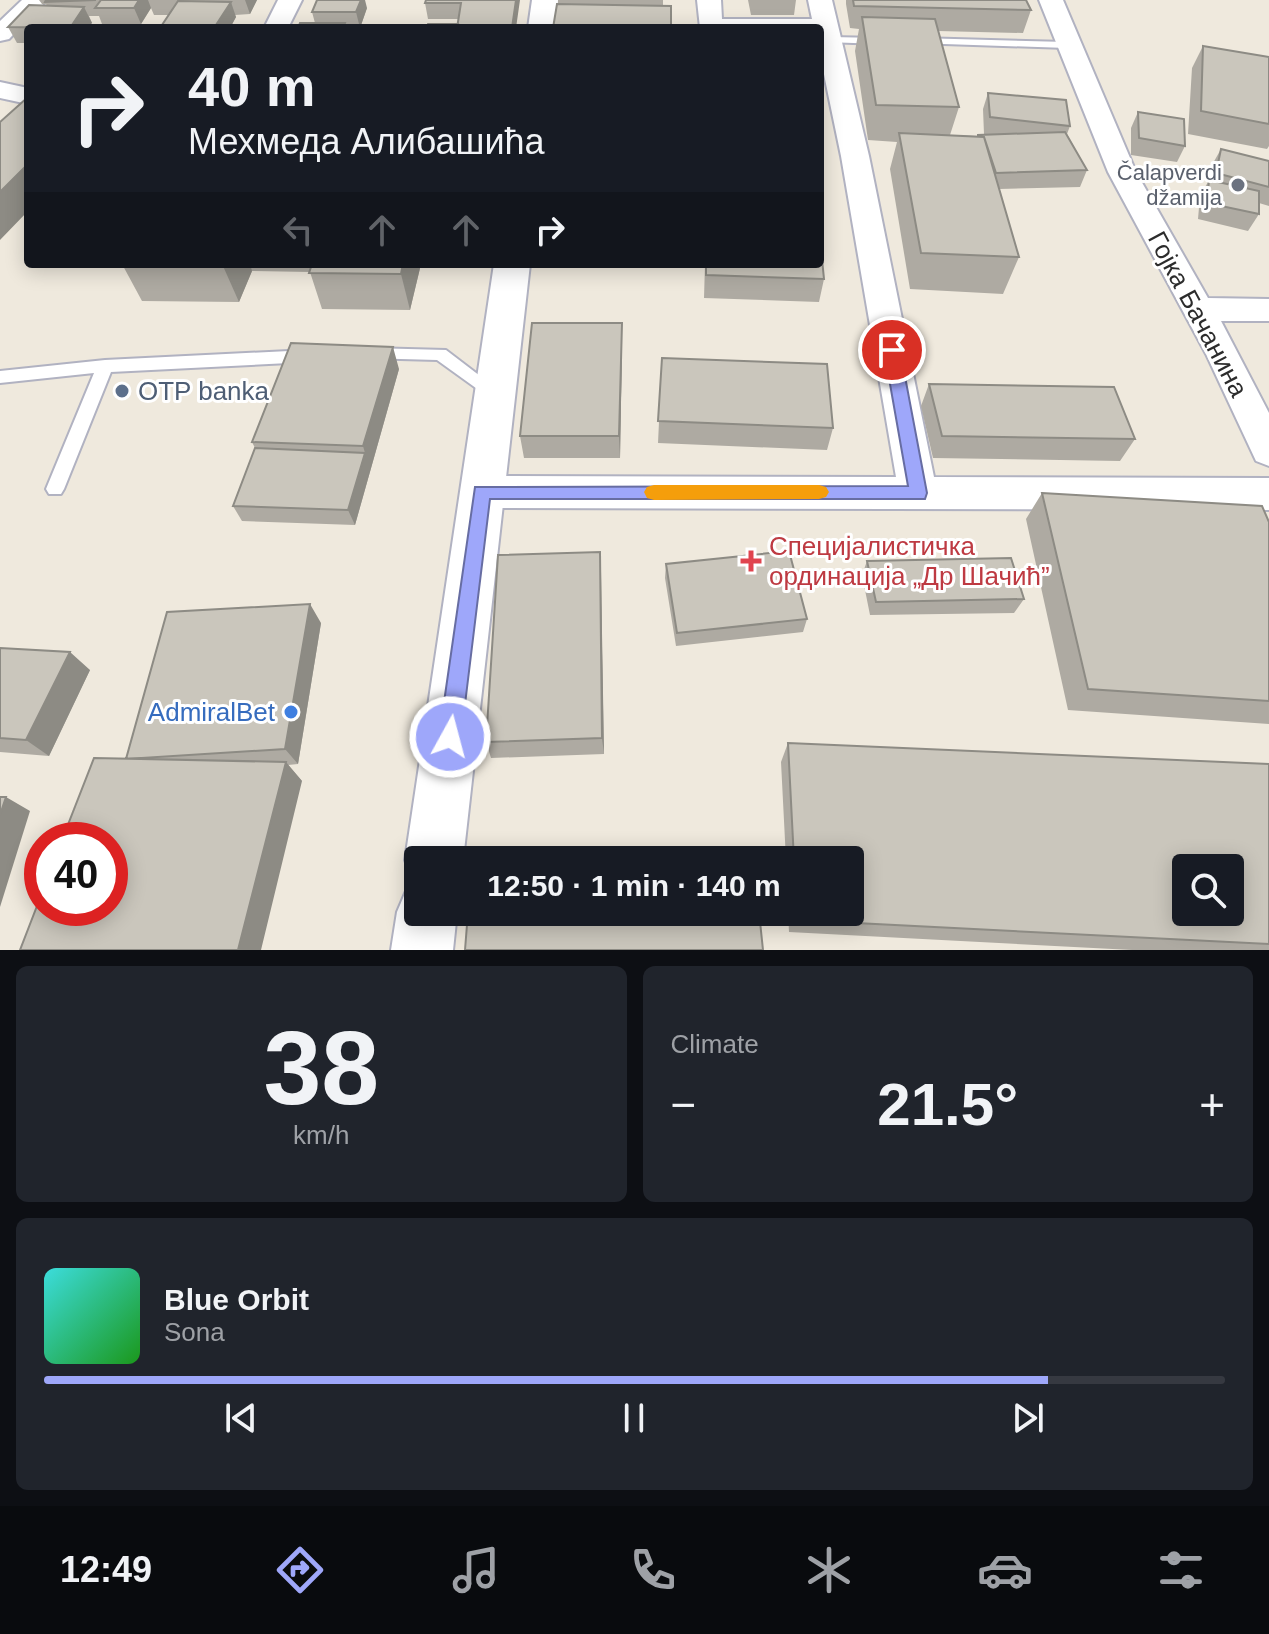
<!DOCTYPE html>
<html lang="en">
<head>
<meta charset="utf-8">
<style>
	:root { --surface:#171b24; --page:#20242c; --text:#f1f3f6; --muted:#9ea1a6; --line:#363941; --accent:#9ea7fa }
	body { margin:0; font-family:Helvetica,sans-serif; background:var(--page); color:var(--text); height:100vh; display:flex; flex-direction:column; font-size:30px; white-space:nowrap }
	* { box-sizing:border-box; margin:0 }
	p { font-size:26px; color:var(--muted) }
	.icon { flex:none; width:44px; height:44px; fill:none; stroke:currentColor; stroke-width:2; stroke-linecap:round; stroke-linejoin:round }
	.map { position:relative; height:950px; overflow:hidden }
	.drawer { display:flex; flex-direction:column; gap:16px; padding:16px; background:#0d0f14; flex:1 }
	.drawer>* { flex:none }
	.hud { position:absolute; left:24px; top:24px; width:800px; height:244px; border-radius:8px; box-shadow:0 4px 20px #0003; background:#171b24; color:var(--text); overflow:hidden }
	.buttons { position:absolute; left:1172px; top:854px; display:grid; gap:16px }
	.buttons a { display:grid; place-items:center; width:72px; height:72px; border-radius:8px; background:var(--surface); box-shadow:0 4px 20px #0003; font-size:40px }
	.speed { position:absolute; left:24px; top:822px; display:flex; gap:16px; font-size:40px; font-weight:700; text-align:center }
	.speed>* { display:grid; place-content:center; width:104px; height:104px; border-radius:50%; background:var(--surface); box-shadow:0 4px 20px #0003; line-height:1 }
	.speed .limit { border:12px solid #d22; background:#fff; color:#111 }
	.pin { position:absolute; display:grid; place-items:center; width:68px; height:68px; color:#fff; margin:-34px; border:4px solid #fff; border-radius:50%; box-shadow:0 2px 8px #0007 }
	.me { position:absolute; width:88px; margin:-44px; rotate:7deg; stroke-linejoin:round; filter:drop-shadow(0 0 6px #0008) }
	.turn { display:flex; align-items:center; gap:28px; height:168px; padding:0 32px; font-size:36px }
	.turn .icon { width:104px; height:104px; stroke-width:2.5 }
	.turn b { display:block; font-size:56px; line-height:68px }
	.lanes { display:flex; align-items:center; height:76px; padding:0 32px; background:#0003; justify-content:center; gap:40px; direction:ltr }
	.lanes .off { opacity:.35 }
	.big { font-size:60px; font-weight:600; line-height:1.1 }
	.drawer .tile { flex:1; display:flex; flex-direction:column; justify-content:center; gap:12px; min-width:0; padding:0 28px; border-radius:12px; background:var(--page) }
	.drawer .dial { align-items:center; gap:0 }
	.dial b { font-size:104px; line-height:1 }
	.song { display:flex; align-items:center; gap:24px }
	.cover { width:96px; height:96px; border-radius:12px; background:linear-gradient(135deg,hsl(180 70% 55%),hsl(120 70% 35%)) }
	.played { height:8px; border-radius:4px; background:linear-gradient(90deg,var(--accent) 85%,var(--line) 85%) }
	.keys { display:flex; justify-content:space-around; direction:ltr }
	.heat { display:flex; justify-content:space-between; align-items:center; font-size:44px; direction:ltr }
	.drawer .tiles { flex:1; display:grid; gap:16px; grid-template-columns:1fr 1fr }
	.tile:last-child { grid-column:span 2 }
	.trip { position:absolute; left:404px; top:846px; width:460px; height:80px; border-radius:8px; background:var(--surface); box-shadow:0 4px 20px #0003; font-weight:600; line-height:80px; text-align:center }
	.tabs { display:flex; height:128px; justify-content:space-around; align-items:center; background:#090b0e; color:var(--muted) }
	.tabs .icon { width:56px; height:56px }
	.tabs .active { color:var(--accent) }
	.tabs b { font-size:36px; color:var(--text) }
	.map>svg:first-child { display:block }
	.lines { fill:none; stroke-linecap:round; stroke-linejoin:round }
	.service-casing { stroke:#b1b2c1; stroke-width:4 }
	.minor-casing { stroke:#b1b2c1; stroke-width:4 }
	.tertiary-casing { stroke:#b1b2c1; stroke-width:4 }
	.service { fill:#fff; fill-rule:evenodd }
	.minor { fill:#fff; fill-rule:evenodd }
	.tertiary { fill:#fff; fill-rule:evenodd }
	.wall { fill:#aeaaa2 }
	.shaded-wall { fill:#8d8b84 }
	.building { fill:#cac6bc; stroke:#8d8b84; stroke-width:2; fill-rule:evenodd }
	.route { fill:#9ea7fa; stroke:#676da2; stroke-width:2 }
	.slow { fill:#f59e0b }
	.worship-dot { fill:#6b7280; stroke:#fff; stroke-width:3 }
	.service-dot { fill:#5c6f8a; stroke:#fff; stroke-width:3 }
	.health-dot { fill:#e0444e; stroke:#fff; stroke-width:3 }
	.shop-dot { fill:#3f7fe0; stroke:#fff; stroke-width:3 }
	.labels { text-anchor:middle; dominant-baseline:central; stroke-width:6; stroke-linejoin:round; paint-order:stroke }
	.far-worship-label { font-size:22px; fill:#5b616d; stroke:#fff; text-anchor:end }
	.street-label { font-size:26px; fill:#2c2c2c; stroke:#fff }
	.service-label { font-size:26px; fill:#4e5e75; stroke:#fff; text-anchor:start }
	.health-label { font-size:26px; fill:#be3a42; stroke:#fff; text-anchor:start }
	.shop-label { font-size:26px; fill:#366cbe; stroke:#fff; text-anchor:end }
</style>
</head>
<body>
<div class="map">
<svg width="1269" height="950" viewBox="0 0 1269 950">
	<rect width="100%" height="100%" fill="#efe9dd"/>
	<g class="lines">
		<!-- service casing -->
		<g class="service-casing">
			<path id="service" d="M 830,37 L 881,38 L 887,41 L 881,44 L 826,42 L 826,38 Z
				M 918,38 L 1067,42 L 1073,45 L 1067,48 L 914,43 L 914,39 Z
				M 370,348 L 446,350 L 501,392 L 493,398 L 487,396 L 437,360 L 364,358 L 362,354 Z
				M 309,350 L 317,356 L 309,362 L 111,372 L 64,489 L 61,494 L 49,494 L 46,489 L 94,373 L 0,383 L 0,371 L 105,360 Z"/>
		</g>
		<!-- minor casing -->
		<g class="minor-casing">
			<path id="minor" d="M 22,0 L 47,0 L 9,39 L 0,41 L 0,21 Z
				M 278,0 L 302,0 L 288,28 L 264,28 Z
				M 697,0 L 721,0 L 722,19 L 812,19 L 808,0 L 832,0 L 869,156 L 934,477 L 1269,478 L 1269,510 L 482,508 L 468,503 L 463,492 L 468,481 L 482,476 L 896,477 L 841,156 L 820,55 L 820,28 L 700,28 Z
				M 1039,0 L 1063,0 L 1136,172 L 1208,298 L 1269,299 L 1269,321 L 1221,321 L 1269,413 L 1269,466 L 1256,461 L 1206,354 L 1108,172 Z
				M 0,82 L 28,88 L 28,104 L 0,98 Z"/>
		</g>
		<!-- tertiary casing -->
		<g class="tertiary-casing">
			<path id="tertiary" d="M 532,0 L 558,0 L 556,28 L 528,28 Z
				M 494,264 L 530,264 L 463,860 L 418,860 L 418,882 L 413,881 L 405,860 Z
				M 418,886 L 418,912 L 457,912 L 453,950 L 391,950 L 397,912 L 406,891 Z"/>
		</g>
		<!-- service -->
		<use href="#service" class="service"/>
		<!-- minor -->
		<use href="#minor" class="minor"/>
		<!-- tertiary -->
		<use href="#tertiary" class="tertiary"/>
	</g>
	<!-- wall -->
	<path class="wall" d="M 39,0 L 257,0 L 250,14 L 235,15 L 236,17 L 230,28 L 160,28 L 169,15 L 154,15 L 151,8 L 141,24 L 102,24 L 99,16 L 89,16 L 92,23 L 28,28 L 28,43 L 17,43 L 8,27 L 47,6 L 46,4 L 42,4 Z
		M 520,0 L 458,24 L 459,19 L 428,19 L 425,3 Z
		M 558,0 L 663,0 L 663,6 L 558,4 Z
		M 748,0 L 796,0 L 794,15 L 751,15 Z
		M 846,0 L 1026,0 L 1031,10 L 1023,33 L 938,31 L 959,107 L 950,135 L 977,136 L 978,135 L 990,134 L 984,134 L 983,109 L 988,93 L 1070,126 L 1067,134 L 1087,170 L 1080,187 L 999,189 L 1019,257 L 1003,294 L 910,289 L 890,169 L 897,142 L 868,140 L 855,51 L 859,29 L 850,28 L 846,4 Z
		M 367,8 L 360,28 L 298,28 L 315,23 L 312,12 Z
		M 1203,46 L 1269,57 L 1269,146 L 1267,149 L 1188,134 L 1192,68 Z
		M 1138,112 L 1185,146 L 1177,162 L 1131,155 L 1131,128 Z
		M 1221,149 L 1269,161 L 1269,206 L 1259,203 L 1259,214 L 1248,231 L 1198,219 L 1200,196 L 1208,182 L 1212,165 Z
		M 122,264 L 421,264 L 410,310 L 322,309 L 310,272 L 252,271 L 239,302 L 142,301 Z
		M 705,264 L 820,264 L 824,279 L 819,302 L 704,298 Z
		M 622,346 L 620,458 L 524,458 L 520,436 Z
		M 662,358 L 833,428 L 827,450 L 658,443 Z
		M 399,369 L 355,525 L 242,521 L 233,506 L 255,448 L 252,442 Z
		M 929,384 L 1135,439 L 1120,461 L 933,458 L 921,406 Z
		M 1042,493 L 1269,522 L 1269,724 L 1068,710 L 1026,519 Z
		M 600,552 L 604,754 L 491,758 L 486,742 Z
		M 867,561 L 1024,599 L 1014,613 L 870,615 L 862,575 Z
		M 666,564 L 807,619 L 803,632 L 676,646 L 665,578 Z
		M 321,623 L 298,764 L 288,765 L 302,781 L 126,759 Z
		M 0,648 L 90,670 L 49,756 L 0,752 Z
		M 788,743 L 1269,764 L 1269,950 L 1132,950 L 789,932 L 788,912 L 850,912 L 850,860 L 786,860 L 781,762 Z"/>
	<!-- shaded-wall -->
	<path class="shaded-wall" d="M 139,0 L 148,0 L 151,8 L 141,24 L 134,8 Z
		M 245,0 L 257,0 L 250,14 Z
		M 361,0 L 365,0 L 367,8 L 360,28 L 356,12 Z
		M 516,0 L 520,0 L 516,28 L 512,28 Z
		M 231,2 L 236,17 L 230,28 L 214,28 Z
		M 84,7 L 92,23 L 88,28 L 70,28 Z
		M 28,164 L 28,211 L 0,240 L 0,192 Z
		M 224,264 L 250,264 L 252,271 L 239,302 L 223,266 Z
		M 403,264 L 421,264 L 410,310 L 401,274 Z
		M 622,323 L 622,346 L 620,458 L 619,436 Z
		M 393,347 L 399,369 L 355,525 L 348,510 L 365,453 L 363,446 Z
		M 600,552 L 601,572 L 604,754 L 602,738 Z
		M 310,604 L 321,623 L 298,764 L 285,749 Z
		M 70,652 L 90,670 L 49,756 L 26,740 Z
		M 286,762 L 302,781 L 261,950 L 238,950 Z
		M 6,797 L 30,811 L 0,907 L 0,815 Z"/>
	<!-- building -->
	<path class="building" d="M 46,0 L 96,0 L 45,2 Z
		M 101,0 L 139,0 L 134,8 L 95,8 Z
		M 317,0 L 361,0 L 356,12 L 312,12 Z
		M 426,0 L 516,0 L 512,28 L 457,28 L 461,3 L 425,3 Z
		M 853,0 L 1026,0 L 1031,10 L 854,6 Z
		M 178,1 L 231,2 L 214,28 L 160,28 Z
		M 557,4 L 671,6 L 671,28 L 553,28 Z
		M 29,5 L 84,7 L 70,28 L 8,27 Z
		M 862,17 L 935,19 L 959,107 L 876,105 Z
		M 300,23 L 345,23 L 343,28 L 298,28 Z
		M 428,24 L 458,24 L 457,28 L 426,28 Z
		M 1203,46 L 1269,57 L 1269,124 L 1201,111 Z
		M 988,93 L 1066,100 L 1070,126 L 990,117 Z
		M 28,97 L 28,164 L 0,192 L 0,122 Z
		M 1138,112 L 1184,119 L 1185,146 L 1139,138 Z
		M 1065,132 L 1087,170 L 996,173 L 984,137 L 978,136 L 978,135 Z
		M 899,133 L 984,137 L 1019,257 L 921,253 Z
		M 1221,149 L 1269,161 L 1269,187 L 1216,173 Z
		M 1209,180 L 1259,191 L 1259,214 L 1207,203 Z
		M 820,239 L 824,279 L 706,275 L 706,264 L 820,264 Z
		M 122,264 L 224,264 L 223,266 Z
		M 312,264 L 403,264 L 401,274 L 309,273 Z
		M 532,323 L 622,323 L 619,436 L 520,436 Z
		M 291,343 L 393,347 L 363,446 L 252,442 Z
		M 662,358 L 827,364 L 833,428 L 658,421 Z
		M 929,384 L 1114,387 L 1135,439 L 942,436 Z
		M 255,448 L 365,453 L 348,510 L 233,506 Z
		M 1042,493 L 1262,506 L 1269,522 L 1269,701 L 1088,689 Z
		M 789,551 L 807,619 L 677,633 L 666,564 Z
		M 600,552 L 602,738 L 486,742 L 498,555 Z
		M 1011,558 L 1024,599 L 876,602 L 867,561 Z
		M 310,604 L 285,749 L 126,759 L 167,612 Z
		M 0,648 L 70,652 L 26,740 L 0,738 Z
		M 788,743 L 1269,764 L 1269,944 L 797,920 L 797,912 L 850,912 L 850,860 L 794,860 ZM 1186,868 L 1230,868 L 1230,912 L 1186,912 Z
		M 94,758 L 286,762 L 238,950 L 20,950 L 42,893 L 42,908 L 110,908 L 110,840 L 62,840 Z
		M 0,797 L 6,797 L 0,815 Z
		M 468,912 L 759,912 L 763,950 L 465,950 Z"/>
	<!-- route -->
	<path class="route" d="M 892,344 L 900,350 L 927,493 L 925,499 L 490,499 L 461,737 L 457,745 L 450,748 L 442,745 L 439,737 L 475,487 L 908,486 L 884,350 Z"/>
	<!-- slow -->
	<path class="slow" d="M 654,485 L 819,485 L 826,487 L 829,492 L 826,497 L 819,499 L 654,500 L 647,498 L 644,492 L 647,487 Z"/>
	<!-- markers -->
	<circle class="worship-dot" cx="1238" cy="185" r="8"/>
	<circle class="service-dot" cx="122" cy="391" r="8"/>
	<path class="health-dot" d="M747 549h8v8h8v8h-8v8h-8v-8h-8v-8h8z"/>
	<circle class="shop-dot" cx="291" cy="712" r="8"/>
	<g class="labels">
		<!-- far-worship labels -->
		<g class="far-worship-label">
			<text x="1222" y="172">Čalapverdi<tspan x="1222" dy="25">džamija</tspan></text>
		</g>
		<!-- street labels -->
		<g class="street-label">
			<text transform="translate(1198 314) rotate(62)">Гојка Бачанина</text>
		</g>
		<!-- service labels -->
		<g class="service-label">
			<text x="138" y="391">OTP banka</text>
		</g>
		<!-- health labels -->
		<g class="health-label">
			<text x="769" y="546">Специјалистичка<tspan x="769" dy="30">ординација „Др Шачић”</tspan></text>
		</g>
		<!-- shop labels -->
		<g class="shop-label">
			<text x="275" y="712">AdmiralBet</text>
		</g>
	</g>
</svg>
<div class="buttons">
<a><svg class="icon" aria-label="search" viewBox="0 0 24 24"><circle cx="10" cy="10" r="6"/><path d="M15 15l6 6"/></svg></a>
</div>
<div class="speed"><div class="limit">40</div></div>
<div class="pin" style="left:892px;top:350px;background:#d93025"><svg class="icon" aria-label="arrive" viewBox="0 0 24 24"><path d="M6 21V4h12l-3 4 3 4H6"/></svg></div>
<svg class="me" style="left:450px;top:737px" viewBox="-20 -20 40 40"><circle r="17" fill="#9ea7fa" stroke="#fff" stroke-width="3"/><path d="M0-11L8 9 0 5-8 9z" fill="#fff"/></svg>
<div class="trip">12:50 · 1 min · 140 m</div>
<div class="hud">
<div class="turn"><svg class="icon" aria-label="right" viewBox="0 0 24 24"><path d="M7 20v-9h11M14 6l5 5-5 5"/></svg><div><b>40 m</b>Мехмеда Алибашића</div></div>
<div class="lanes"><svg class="icon off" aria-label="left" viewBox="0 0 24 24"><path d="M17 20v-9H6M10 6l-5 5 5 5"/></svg><svg class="icon off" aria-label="ahead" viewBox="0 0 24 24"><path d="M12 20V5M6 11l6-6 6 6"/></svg><svg class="icon off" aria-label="ahead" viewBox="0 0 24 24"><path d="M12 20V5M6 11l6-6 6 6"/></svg><svg class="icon" aria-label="right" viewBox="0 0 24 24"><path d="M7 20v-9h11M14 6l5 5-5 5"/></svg></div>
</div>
</div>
<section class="drawer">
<div class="tiles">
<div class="tile dial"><b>38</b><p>km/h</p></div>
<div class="tile"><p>Climate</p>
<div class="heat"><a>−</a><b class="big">21.5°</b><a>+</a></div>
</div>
<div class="tile">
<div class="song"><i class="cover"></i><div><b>Blue Orbit</b><p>Sona</p></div></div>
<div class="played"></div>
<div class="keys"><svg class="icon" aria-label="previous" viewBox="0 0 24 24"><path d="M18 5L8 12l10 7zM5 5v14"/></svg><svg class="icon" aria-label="pause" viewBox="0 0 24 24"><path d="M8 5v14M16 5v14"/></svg><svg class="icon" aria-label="next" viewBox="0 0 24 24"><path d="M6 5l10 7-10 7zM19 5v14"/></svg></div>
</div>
</div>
</section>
<nav class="tabs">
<b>12:49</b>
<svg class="icon active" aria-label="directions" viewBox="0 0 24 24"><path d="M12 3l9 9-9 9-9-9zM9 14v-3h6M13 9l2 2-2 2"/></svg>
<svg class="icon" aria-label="music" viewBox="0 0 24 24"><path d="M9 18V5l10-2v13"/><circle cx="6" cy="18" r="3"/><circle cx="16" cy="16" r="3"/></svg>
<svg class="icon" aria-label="phone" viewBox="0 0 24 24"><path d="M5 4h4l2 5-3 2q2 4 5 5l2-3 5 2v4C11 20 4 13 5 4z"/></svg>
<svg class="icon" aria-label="climate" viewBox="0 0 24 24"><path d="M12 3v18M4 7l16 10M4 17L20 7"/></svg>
<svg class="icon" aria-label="car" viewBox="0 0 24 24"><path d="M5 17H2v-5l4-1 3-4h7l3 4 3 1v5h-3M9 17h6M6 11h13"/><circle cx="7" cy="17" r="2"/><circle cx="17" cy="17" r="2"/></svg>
<svg class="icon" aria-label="filters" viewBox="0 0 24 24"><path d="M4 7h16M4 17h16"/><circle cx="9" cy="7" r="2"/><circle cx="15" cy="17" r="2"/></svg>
</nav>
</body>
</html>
